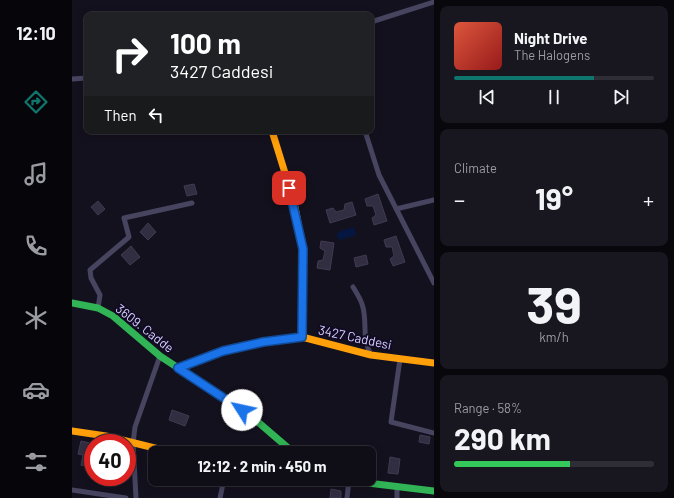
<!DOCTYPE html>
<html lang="en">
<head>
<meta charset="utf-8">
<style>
	:root { --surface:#0f0d16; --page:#18161f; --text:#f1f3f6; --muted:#9b9ca1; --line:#2f2d35; --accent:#0f766e }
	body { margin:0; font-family:Barlow,sans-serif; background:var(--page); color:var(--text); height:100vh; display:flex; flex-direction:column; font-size:15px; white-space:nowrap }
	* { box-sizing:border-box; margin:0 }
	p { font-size:13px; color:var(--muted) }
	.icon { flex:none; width:22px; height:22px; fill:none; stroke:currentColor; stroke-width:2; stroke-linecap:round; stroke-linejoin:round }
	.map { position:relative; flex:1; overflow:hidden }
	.sheet { display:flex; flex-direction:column; gap:6px; padding:6px; background:#08070c; width:240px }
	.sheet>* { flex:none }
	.hud { position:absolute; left:12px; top:12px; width:290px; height:122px; border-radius:8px; box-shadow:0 2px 10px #0003,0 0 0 1px var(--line); background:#202124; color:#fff; overflow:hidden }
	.speed { position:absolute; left:12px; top:434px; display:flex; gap:8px; font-size:20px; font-weight:700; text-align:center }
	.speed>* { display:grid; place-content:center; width:52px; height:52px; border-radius:50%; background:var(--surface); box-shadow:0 2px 10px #0003,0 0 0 1px var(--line); line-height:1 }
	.speed .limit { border:6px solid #d22; background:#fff; color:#111 }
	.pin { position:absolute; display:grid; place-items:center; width:34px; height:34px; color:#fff; margin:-17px; border-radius:8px; box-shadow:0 2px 6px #0006 }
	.me { position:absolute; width:44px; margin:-22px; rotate:305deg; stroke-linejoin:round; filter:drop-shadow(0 0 3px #0008) }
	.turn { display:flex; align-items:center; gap:14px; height:84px; padding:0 20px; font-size:18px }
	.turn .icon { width:52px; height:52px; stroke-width:2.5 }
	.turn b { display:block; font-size:28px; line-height:34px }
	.then { display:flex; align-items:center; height:38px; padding:0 20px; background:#0003; gap:8px; font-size:15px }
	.big { font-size:30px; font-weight:700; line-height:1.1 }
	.sheet .card { flex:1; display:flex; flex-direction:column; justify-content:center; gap:6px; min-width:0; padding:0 14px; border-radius:8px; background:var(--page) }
	.sheet .dial { align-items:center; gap:0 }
	.dial b { font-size:52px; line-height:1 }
	.song { display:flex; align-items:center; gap:12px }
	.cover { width:48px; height:48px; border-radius:6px; background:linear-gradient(135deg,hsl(10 70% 55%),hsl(0 70% 35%)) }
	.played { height:4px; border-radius:2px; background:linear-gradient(90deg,var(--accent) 70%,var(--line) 70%) }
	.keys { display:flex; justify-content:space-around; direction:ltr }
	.heat { display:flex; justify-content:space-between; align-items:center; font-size:22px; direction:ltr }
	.charge { height:6px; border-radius:3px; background:linear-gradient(90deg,#34c759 58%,var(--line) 0) }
	.trip { position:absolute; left:76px; top:446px; width:228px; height:40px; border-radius:8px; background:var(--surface); box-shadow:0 2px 10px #0003,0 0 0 1px var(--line); font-weight:700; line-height:40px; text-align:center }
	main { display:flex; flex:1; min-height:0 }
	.tabs { display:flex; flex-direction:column; width:72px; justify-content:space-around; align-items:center; background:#060509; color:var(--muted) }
	.tabs .icon { width:28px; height:28px }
	.tabs .active { color:var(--accent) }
	.tabs b { font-size:18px; color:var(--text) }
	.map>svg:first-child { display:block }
	.water { fill:#051741 }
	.building { fill:#322e41; stroke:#413a53 }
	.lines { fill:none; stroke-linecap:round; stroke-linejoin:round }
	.street { stroke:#474460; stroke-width:5 }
	.fast { stroke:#30b455; stroke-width:7 }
	.slow { stroke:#ff9f0a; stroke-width:7 }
	.route-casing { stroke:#114b97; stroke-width:10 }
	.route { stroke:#1a73e8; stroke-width:7 }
	.labels { text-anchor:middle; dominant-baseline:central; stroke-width:4; stroke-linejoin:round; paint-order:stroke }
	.street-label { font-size:13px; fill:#d7cfff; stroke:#110b24 }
</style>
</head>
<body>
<main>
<nav class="tabs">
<b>12:10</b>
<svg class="icon active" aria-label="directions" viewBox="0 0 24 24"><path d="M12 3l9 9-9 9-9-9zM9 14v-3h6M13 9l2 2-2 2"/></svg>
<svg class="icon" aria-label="music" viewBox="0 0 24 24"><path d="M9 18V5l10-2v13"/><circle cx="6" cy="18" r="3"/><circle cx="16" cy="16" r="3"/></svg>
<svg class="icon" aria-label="phone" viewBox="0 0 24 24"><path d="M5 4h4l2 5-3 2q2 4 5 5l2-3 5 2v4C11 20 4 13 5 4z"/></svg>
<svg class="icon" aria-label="climate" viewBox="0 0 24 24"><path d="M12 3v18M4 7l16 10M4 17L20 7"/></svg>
<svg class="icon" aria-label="car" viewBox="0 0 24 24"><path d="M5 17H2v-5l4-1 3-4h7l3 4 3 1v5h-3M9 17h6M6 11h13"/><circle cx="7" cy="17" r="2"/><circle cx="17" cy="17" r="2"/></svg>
<svg class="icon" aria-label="filters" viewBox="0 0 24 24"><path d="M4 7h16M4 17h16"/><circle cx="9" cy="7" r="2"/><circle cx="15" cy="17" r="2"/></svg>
</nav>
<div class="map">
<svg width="362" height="498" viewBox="0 0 362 498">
	<rect width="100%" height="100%" fill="#14111e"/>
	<!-- water -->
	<path class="water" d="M 282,227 L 284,235 L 268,240 L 265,237 L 266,232 Z"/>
	<!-- building -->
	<path class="building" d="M 122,184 L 125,194 L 115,196 L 112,186 Z
		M 306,194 L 315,221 L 302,225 L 300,218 L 304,215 L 301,206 L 295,206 L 293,199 Z
		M 26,201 L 33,209 L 26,215 L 19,207 Z
		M 280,202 L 284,215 L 258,223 L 254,210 L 261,208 L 264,212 L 272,210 L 273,204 Z
		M 76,223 L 84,232 L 76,240 L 68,232 Z
		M 324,236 L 333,262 L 321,266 L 318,259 L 322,256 L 320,247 L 314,247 L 312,240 Z
		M 249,241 L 262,243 L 258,270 L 245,268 L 246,261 L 251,260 L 253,251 L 248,248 Z
		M 59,246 L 68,257 L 58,265 L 49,255 Z
		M 294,255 L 296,264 L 284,267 L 282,258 Z
		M 100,410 L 117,416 L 113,426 L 97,420 Z
		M 348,435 L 358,437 L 357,444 L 347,442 Z
		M 9,441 L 18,443 L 16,453 L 21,454 L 21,460 L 17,460 L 16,467 L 9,465 L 11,455 L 6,454 Z
		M 318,457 L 328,459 L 326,474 L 316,473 Z
		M 259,489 L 269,491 L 269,498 L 258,498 Z"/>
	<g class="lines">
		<!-- street -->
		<path class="street" d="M 299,22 L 362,2
			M 0,79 L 15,78
			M 293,131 L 307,175 L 362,283
			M 324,209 L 362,200
			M 281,287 C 284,292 288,298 290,304 C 296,321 289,337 299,355
			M 26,308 L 28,295 L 19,278 L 18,270 L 57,237 L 52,218 L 120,203
			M 328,359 L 319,422 L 362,433
			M 0,490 L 54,498
			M 64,498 L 61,443 L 63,427 L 88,356
			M 148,498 L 152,479
			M 275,498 L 277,480
			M 325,498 L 325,486"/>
		<!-- fast -->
		<path class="fast" d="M 0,303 L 26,308 L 41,316 L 88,356 L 179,416 L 222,453
			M 263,479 L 362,491"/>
		<!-- slow -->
		<path class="slow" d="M 200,131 L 222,202 L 231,249 L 230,337
			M 106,368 L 151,351 L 191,342 L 230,337 L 299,355 L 362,363
			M 0,431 L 34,436 L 103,453"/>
	</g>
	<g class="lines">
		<!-- route casing -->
		<g class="route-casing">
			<path id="route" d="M 170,410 L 106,368 L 151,351 L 191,342 L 230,337 L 231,249 L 217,188"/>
		</g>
		<!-- route -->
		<use href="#route" class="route"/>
	</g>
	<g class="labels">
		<!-- street labels -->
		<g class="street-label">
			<text transform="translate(73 328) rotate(38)">3609. Cadde</text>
			<text transform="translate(283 337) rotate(12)">3427 Caddesi</text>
		</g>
	</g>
</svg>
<div class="speed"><div class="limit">40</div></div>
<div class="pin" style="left:217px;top:188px;background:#d93025"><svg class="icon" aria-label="arrive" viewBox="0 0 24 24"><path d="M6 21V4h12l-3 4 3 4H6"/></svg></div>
<svg class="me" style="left:170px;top:410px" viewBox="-20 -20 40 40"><circle r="19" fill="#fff"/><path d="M0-13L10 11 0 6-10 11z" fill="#1a73e8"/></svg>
<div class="trip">12:12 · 2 min · 450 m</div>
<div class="hud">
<div class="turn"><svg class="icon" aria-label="right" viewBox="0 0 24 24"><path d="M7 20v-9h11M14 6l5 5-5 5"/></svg><div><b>100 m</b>3427 Caddesi</div></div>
<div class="then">Then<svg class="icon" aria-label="left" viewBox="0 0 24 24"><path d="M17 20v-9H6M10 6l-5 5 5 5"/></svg></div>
</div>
</div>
<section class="sheet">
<div class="card">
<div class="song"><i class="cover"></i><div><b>Night Drive</b><p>The Halogens</p></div></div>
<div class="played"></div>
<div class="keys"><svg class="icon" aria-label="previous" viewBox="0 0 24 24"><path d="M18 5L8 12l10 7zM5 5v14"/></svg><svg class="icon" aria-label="pause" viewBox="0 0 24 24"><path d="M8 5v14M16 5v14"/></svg><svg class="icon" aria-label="next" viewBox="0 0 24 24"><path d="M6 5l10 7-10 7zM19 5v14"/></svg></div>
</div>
<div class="card"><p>Climate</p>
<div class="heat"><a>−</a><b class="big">19°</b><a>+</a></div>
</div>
<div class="card dial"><b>39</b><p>km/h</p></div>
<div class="card"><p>Range · 58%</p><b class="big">290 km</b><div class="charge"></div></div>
</section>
</main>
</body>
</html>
